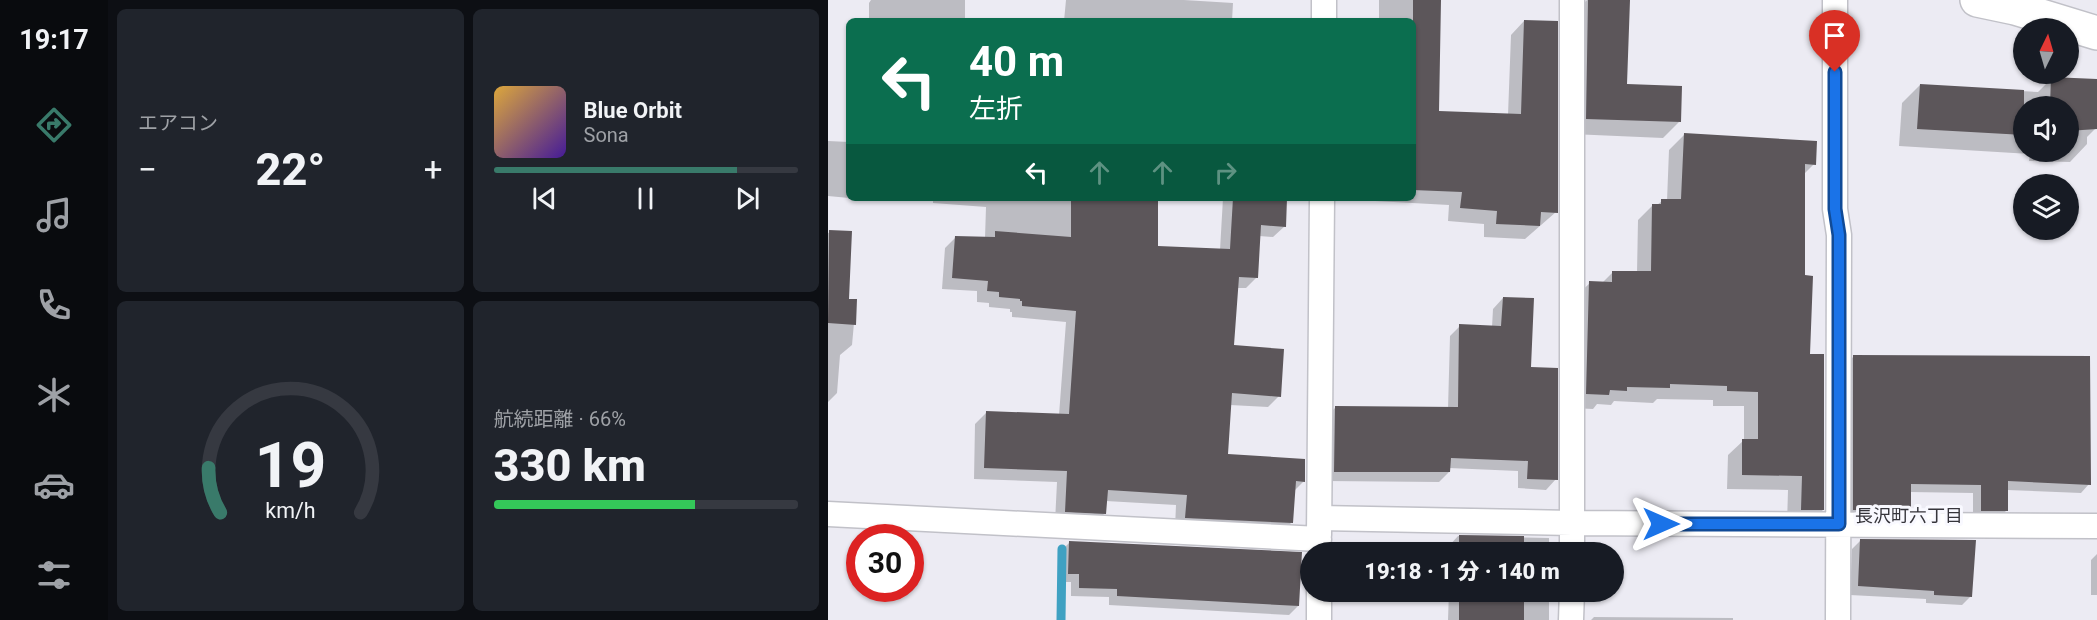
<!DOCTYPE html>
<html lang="ja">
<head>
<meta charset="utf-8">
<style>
	:root { --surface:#171b24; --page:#20242c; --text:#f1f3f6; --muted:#9ea1a6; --line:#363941; --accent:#397a6a }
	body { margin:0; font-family:Roboto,"Noto Sans JP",sans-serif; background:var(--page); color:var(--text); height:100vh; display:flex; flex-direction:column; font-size:22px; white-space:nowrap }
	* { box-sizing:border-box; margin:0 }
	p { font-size:20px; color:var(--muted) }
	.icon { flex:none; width:33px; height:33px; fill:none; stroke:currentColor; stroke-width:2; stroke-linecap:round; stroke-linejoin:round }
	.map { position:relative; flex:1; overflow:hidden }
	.sheet { display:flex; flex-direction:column; gap:9px; padding:9px; background:#0d0f14; width:720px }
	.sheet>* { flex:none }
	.guide { position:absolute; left:18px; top:18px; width:570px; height:183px; border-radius:9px; box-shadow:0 2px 4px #0004; background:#0b6e4f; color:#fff; overflow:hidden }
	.needle { width:39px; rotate:5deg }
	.tools { position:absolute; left:1185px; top:18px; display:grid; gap:12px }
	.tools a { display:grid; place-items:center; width:66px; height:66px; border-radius:50%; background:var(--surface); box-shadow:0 2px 4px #0004; font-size:30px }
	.speed { position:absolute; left:18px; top:524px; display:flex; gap:12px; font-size:30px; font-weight:700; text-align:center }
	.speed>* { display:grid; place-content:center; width:78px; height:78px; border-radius:50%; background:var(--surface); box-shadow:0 2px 4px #0004; line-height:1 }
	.speed .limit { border:9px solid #d22; background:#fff; color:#111 }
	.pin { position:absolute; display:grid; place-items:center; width:51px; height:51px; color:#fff; margin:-62px -26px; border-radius:50% 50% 50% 0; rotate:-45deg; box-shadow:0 0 6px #0007 }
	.pin .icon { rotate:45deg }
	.me { position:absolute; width:66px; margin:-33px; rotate:90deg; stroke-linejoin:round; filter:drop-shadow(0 0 4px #0008) }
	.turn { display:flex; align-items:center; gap:21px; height:126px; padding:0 24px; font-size:27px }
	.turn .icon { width:78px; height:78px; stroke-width:2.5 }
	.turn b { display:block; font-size:42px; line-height:51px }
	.lanes { display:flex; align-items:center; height:57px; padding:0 24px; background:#0003; justify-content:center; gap:30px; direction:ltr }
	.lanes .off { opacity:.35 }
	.big { font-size:45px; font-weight:800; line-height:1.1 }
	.sheet .tile { flex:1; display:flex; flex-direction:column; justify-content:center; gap:9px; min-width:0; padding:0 21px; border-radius:9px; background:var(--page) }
	.sheet .dial { align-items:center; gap:0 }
	.dial svg { height:156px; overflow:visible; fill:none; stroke:var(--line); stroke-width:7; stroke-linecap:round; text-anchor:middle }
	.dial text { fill:var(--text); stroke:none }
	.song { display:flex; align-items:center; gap:18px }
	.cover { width:72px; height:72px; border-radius:9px; background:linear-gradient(135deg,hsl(40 70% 55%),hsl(260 70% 35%)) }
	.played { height:6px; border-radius:3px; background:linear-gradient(90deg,var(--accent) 80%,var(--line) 80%) }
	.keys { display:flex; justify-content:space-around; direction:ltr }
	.heat { display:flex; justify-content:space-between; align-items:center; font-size:33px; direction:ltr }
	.charge { height:9px; border-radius:4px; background:linear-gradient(90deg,#34c759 66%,var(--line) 0) }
	.sheet .tiles { flex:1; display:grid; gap:9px; grid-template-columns:repeat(2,1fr) }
	.trip { position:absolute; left:472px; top:542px; width:324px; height:60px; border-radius:30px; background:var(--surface); box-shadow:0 2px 4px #0004; font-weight:800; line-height:60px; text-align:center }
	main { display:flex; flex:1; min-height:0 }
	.tab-bar { display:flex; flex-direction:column; width:108px; justify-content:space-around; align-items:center; background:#090b0e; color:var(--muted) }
	.tab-bar .icon { width:42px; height:42px }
	.tab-bar .current { color:var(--accent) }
	.tab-bar b { font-size:27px; color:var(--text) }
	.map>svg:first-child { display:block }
	.shadow { fill:#0003; fill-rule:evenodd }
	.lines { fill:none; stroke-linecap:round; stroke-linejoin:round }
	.stream { stroke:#3fa1c2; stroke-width:9 }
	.building { fill:#5c565a }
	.minor-casing { stroke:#c1c1c8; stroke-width:27 }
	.primary-casing { stroke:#c1c1c8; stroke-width:36 }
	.minor { stroke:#fff; stroke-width:24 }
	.primary { stroke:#fff; stroke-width:33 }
	.route-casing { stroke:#114b97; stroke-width:15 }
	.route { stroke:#1a73e8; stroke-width:10 }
	.labels { text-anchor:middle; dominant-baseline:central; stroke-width:6; stroke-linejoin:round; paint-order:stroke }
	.neighbourhood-label { font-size:18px; fill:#36353b; stroke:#f9f9ff }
</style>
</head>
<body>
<main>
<nav class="tab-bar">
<b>19:17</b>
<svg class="icon current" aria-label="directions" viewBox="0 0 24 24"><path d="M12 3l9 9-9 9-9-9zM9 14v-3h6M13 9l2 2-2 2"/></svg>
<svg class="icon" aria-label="music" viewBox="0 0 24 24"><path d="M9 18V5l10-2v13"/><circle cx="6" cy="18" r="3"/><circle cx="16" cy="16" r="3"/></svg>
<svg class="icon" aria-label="phone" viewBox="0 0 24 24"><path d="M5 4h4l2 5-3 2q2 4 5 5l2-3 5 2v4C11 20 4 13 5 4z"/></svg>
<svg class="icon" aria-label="climate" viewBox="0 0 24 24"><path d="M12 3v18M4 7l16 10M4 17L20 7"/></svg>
<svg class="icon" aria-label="car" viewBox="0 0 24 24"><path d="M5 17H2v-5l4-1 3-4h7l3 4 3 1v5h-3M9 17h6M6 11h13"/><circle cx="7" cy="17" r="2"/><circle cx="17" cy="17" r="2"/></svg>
<svg class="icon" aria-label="filters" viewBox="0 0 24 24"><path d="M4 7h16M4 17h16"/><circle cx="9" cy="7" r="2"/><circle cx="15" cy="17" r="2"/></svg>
</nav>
<section class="sheet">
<div class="tiles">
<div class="tile"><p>エアコン</p>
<div class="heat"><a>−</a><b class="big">22°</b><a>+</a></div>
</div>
<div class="tile">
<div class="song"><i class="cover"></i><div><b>Blue Orbit</b><p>Sona</p></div></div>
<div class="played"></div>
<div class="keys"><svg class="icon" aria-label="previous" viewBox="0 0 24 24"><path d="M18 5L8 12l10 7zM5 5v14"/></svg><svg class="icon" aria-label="pause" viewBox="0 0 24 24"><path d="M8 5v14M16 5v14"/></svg><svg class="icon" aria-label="next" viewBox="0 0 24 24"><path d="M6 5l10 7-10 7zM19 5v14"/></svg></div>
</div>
<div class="tile dial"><svg viewBox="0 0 100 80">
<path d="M14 69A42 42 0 1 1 86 69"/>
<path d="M14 69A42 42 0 0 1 8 46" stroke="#397a6a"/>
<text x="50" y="56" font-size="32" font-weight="700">19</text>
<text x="50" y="72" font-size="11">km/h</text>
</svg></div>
<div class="tile"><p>航続距離 · 66%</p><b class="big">330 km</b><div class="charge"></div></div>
</div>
</section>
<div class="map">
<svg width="1269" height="620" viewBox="0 0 1269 620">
	<rect width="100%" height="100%" fill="#ecebf3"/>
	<!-- shadow -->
	<path class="shadow" d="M 43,0 L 137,0 L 137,21 L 41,21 L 41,3 Z
		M 238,0 L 356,0 L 405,3 L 404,21 L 236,21 Z
		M 551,0 L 611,0 L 610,112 L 680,115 L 683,35 L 696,21 L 728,212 L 697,239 L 656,237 L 656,224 L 620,221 L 621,205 L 547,201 L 547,198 L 585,198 L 585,21 L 551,21 Z
		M 759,0 L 800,0 L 797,85 L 851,122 L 835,138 L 743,134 L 745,14 Z
		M 1223,79 L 1267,129 L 1259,137 L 1259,144 L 1242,162 L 1201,161 L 1202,154 L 1071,146 L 1074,103 L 1092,85 L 1210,92 ZM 1196,106 L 1240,106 L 1240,152 L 1196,152 Z
		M 856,135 L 986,164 L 975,175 L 975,277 L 995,510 L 980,524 L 959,524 L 960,490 L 899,489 L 900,455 L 916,440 L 916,406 L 885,406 L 885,400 L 829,399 L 825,403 L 786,401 L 783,405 L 769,404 L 765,409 L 744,408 L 747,297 L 762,283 L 774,283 L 785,272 L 809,273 L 810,220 L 825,205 L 829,205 L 834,201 L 839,201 L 841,150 Z
		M 0,141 L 21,142 L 21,198 L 0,196 Z
		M 105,198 L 329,198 L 329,247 L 392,250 L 395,198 L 458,198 L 457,226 L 445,237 L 431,236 L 429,277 L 418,288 L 408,288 L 404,346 L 451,396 L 440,407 L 402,405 L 398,455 L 476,481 L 465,492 L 463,523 L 452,534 L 347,528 L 348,505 L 278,501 L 277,513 L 266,524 L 227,522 L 229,482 L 146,479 L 147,424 L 158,413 L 231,415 L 238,322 L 184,317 L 184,312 L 182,312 L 182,309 L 161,307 L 161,303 L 149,302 L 149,291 L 114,289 L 117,248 L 128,237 L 157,238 L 158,207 L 105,203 Z
		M 2,232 L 19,300 L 28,301 L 24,345 L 12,355 L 9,393 L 0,402 L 0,233 Z
		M 675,298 L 702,369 L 728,479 L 718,490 L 690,488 L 690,471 L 621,468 L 621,472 L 611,482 L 497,481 L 497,418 L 507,408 L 620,409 L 622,336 L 632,326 L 664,327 L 665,309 Z
		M 1026,356 L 1261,484 L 1253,493 L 1179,490 L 1178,511 L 1170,519 L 1145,519 L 1145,493 L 1081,492 L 1081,510 L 1072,519 L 1017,518 L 1017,365 Z
		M 630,536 L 721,538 L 721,552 L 619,552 L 619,548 Z
		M 1033,540 L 1143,596 L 1134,605 L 1098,603 L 1098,599 L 1022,595 L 1024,549 Z
		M 242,542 L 470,606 L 461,615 L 281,605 L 281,597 L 243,596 L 243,582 L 232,582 L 233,551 Z
		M 1269,554 L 1269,595 L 1263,595 L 1263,560 Z
		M 619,591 L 721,591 L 721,620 L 620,620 L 621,591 Z
		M 766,617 L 905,618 L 905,620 L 763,620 Z"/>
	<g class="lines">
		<!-- stream -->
		<path class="stream" d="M 233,620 L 234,549"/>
	</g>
	<!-- building -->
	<path class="building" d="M 585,0 L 613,0 L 611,111 L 693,114 L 696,20 L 730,21 L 730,213 L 713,212 L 712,226 L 668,224 L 669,211 L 632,208 L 634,192 L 585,190 Z
		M 760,0 L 802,0 L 799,84 L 854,86 L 853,122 L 758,119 Z
		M 1223,77 L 1269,79 L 1269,129 L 1240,131 L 1240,106 L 1222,106 Z
		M 1092,84 L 1196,90 L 1196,135 L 1089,129 Z
		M 856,133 L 989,141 L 988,165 L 977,164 L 977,275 L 985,276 L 982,354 L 996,354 L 996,510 L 973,510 L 974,476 L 914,475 L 914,439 L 930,439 L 930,392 L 899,391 L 899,386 L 842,384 L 842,388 L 799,387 L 799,391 L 782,390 L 781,395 L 758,394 L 761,281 L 784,282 L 784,271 L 823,271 L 824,204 L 833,204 L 833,199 L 853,199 Z
		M 243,198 L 330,198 L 330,246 L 402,249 L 405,198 L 459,198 L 458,227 L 433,225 L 430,278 L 411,277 L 406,345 L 456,349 L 453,397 L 404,393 L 400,454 L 477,459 L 477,482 L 468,481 L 465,523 L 357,518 L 359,495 L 280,490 L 278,514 L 237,512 L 239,471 L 156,468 L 158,411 L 241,414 L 248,311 L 194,306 L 194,301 L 192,301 L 192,299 L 171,297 L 171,292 L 159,291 L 160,281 L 124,278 L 127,236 L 167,237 L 167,231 L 243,237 Z
		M 1,230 L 24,231 L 21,299 L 29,299 L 28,325 L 0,323 Z
		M 675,297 L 706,298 L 703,367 L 730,368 L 730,480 L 699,479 L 700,461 L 623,458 L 622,472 L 506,472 L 507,406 L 630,407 L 631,324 L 673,326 Z
		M 1025,355 L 1262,356 L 1263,485 L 1180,481 L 1180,511 L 1153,511 L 1153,485 L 1083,484 L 1083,511 L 1025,510 Z
		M 631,535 L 696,536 L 696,552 L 631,552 Z
		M 1032,539 L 1148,540 L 1144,597 L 1106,595 L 1106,591 L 1030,586 Z
		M 241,541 L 474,552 L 471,606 L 289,596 L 289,589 L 251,588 L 251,574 L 240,574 Z
		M 631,591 L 696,591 L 696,620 L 631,620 Z"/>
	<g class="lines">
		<!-- minor casing -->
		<g class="minor-casing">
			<path id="minor" d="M 1007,0 L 1007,209 L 1011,235 L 1010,620
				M 496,21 L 496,0
				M 0,514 L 491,539
				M 492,518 L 744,523 L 1269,526
				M 491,535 L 494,198
				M 744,552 L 744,0
				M 491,620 L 491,591
				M 743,620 L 744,591"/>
		</g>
		<!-- primary casing -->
		<g class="primary-casing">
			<path id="primary" d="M 1149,0 L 1187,8 L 1269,33"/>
		</g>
		<!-- minor -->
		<use href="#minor" class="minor"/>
		<!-- primary -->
		<use href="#primary" class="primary"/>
	</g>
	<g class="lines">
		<!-- route casing -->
		<g class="route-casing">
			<path id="route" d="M 833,524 L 1011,524 L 1011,235 L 1007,209 L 1007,72"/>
		</g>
		<!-- route -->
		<use href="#route" class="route"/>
	</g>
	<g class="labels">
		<!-- neighbourhood labels -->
		<g class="neighbourhood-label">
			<text x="1081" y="515">長沢町六丁目</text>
		</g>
	</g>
</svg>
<div class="tools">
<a><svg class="needle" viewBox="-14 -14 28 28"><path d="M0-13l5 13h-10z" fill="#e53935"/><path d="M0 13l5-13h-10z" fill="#9ea1a6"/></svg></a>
<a><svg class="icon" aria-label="sound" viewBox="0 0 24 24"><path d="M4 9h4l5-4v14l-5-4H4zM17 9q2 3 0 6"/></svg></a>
<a><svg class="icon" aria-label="layers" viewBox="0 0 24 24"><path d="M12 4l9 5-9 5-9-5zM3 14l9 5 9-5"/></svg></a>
</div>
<div class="speed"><div class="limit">30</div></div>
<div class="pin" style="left:1007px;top:72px;background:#d93025"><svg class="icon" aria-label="arrive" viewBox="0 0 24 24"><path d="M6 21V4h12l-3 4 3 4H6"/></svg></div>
<svg class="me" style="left:833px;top:524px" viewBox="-20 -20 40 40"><path d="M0-17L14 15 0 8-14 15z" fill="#1a73e8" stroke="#fff" stroke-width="4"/></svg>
<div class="trip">19:18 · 1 分 · 140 m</div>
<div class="guide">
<div class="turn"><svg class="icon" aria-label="left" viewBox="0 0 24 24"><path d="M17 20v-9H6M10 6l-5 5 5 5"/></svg><div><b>40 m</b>左折</div></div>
<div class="lanes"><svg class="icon" aria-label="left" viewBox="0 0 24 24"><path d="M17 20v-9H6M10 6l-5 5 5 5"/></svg><svg class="icon off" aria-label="ahead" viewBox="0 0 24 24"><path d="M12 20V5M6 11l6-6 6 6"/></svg><svg class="icon off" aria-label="ahead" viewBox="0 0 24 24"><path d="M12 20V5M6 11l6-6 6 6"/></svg><svg class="icon off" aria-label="right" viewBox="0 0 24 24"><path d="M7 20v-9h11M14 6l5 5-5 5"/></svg></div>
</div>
</div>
</main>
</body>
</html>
